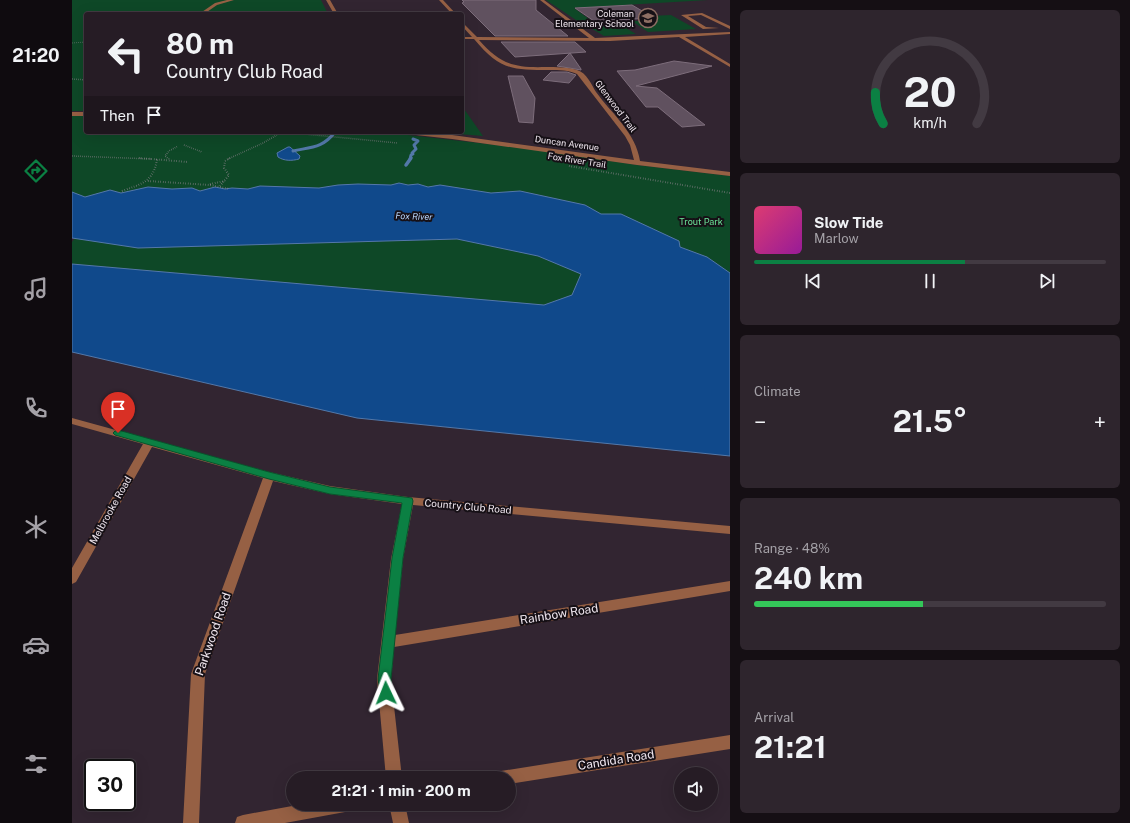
<!DOCTYPE html>
<html lang="en">
<head>
<meta charset="utf-8">
<style>
	:root { --surface:#261c25; --page:#2e252d; --text:#f1f3f6; --muted:#a4a1a7; --line:#423a42; --accent:#0b8043 }
	body { margin:0; font-family:"Public Sans",sans-serif; background:var(--page); color:var(--text); height:100vh; display:flex; flex-direction:column; font-size:15px; white-space:nowrap }
	* { box-sizing:border-box; margin:0 }
	p { font-size:13px; color:var(--muted) }
	.icon { flex:none; width:22px; height:22px; fill:none; stroke:currentColor; stroke-width:2; stroke-linecap:round; stroke-linejoin:round }
	.map { position:relative; flex:1; overflow:hidden }
	.details { display:flex; flex-direction:column; gap:10px; padding:10px; background:#150f14; width:400px }
	.details>* { flex:none }
	.top-card { position:absolute; left:12px; top:12px; width:380px; height:122px; border-radius:4px; box-shadow:0 4px 16px #0002,0 0 0 1px var(--line); background:#261c25; color:var(--text); overflow:hidden }
	.fabs { position:absolute; left:602px; top:767px; display:grid; gap:8px }
	.fabs a { display:grid; place-items:center; width:44px; height:44px; border-radius:50%; background:var(--surface); box-shadow:0 4px 16px #0002,0 0 0 1px var(--line); font-size:20px }
	.speed { position:absolute; left:12px; top:759px; display:flex; gap:8px; font-size:20px; font-weight:700; text-align:center }
	.speed>* { display:grid; place-content:center; width:52px; height:52px; border-radius:50%; background:var(--surface); box-shadow:0 4px 16px #0002,0 0 0 1px var(--line); line-height:1 }
	.speed .limit { border:2px solid #111; border-radius:6px; background:#fff; color:#111 }
	.pin { position:absolute; display:grid; place-items:center; width:34px; height:34px; color:#fff; margin:-41px -17px; border-radius:50% 50% 50% 0; rotate:-45deg; box-shadow:0 0 4px #0007 }
	.pin .icon { rotate:45deg }
	.me { position:absolute; width:44px; margin:-22px; rotate:358deg; stroke-linejoin:round; filter:drop-shadow(0 0 3px #0008) }
	.turn { display:flex; align-items:center; gap:14px; height:84px; padding:0 16px; font-size:18px }
	.turn .icon { width:52px; height:52px; stroke-width:2.5 }
	.turn b { display:block; font-size:28px; line-height:34px }
	.then { display:flex; align-items:center; height:38px; padding:0 16px; background:#0003; gap:8px; font-size:15px }
	.big { font-size:30px; font-weight:700; line-height:1.1 }
	.details .tile { flex:1; display:flex; flex-direction:column; justify-content:center; gap:6px; min-width:0; padding:0 14px; border-radius:6px; background:var(--page) }
	.details .dial { align-items:center; gap:0 }
	.dial svg { height:104px; overflow:visible; fill:none; stroke:var(--line); stroke-width:7; stroke-linecap:round; text-anchor:middle }
	.dial text { fill:var(--text); stroke:none }
	.song { display:flex; align-items:center; gap:12px }
	.cover { width:48px; height:48px; border-radius:6px; background:linear-gradient(135deg,hsl(340 70% 55%),hsl(300 70% 35%)) }
	.played { height:4px; border-radius:2px; background:linear-gradient(90deg,var(--accent) 60%,var(--line) 60%) }
	.keys { display:flex; justify-content:space-around; direction:ltr }
	.heat { display:flex; justify-content:space-between; align-items:center; font-size:22px; direction:ltr }
	.charge { height:6px; border-radius:3px; background:linear-gradient(90deg,#34c759 48%,var(--line) 0) }
	.trip { position:absolute; left:214px; top:771px; width:230px; height:40px; border-radius:20px; background:var(--surface); box-shadow:0 4px 16px #0002,0 0 0 1px var(--line); font-weight:700; line-height:40px; text-align:center }
	main { display:flex; flex:1; min-height:0 }
	.tabs { display:flex; flex-direction:column; width:72px; justify-content:space-around; align-items:center; background:#0f0b0f; color:var(--muted) }
	.tabs .icon { width:28px; height:28px }
	.tabs .active { color:var(--accent) }
	.tabs b { font-size:18px; color:var(--text) }
	.map>svg:first-child { display:block }
	.green { fill:#0e4827 }
	.water { fill:#10498b; stroke:#5378a9 }
	.lines { fill:none; stroke-linecap:round; stroke-linejoin:round }
	.stream-far1 { stroke:#5378a9; stroke-width:3 }
	.stream { stroke:#5378a9; stroke-width:3.5 }
	.building { fill:#60515f; stroke:#7d6d7b }
	.path-far2 { stroke:#90858f; stroke-width:1; stroke-dasharray:0.5 1.5; stroke-linecap:butt }
	.path-far1 { stroke:#90858f; stroke-width:1.5; stroke-dasharray:0.5 1.5; stroke-linecap:butt }
	.path { stroke:#90858f; stroke-width:2; stroke-dasharray:0.5 2; stroke-linecap:butt }
	.minor { fill:#966044; fill-rule:evenodd }
	.route { fill:#0b8043; stroke:#07532c }
	.labels { text-anchor:middle; dominant-baseline:central; stroke-width:4; stroke-linejoin:round; paint-order:stroke }
	.far-poi-label { font-size:9px; fill:#efe6ee; stroke:#161016; text-anchor:end }
	.far-street-label { font-size:9px; fill:#efe6ee; stroke:#161016 }
	.far-water-label { font-size:9px; font-style:italic; fill:#bcd9ff; stroke:#161016 }
	.far-park-label { font-size:9px; fill:#6ce499; stroke:#161016 }
	.street-label { font-size:10px; fill:#efe6ee; stroke:#161016 }
	.near-street-label { font-size:12px; fill:#efe6ee; stroke:#161016 }
</style>
</head>
<body>
<main>
<nav class="tabs">
<b>21:20</b>
<svg class="icon active" aria-label="directions" viewBox="0 0 24 24"><path d="M12 3l9 9-9 9-9-9zM9 14v-3h6M13 9l2 2-2 2"/></svg>
<svg class="icon" aria-label="music" viewBox="0 0 24 24"><path d="M9 18V5l10-2v13"/><circle cx="6" cy="18" r="3"/><circle cx="16" cy="16" r="3"/></svg>
<svg class="icon" aria-label="phone" viewBox="0 0 24 24"><path d="M5 4h4l2 5-3 2q2 4 5 5l2-3 5 2v4C11 20 4 13 5 4z"/></svg>
<svg class="icon" aria-label="climate" viewBox="0 0 24 24"><path d="M12 3v18M4 7l16 10M4 17L20 7"/></svg>
<svg class="icon" aria-label="car" viewBox="0 0 24 24"><path d="M5 17H2v-5l4-1 3-4h7l3 4 3 1v5h-3M9 17h6M6 11h13"/><circle cx="7" cy="17" r="2"/><circle cx="17" cy="17" r="2"/></svg>
<svg class="icon" aria-label="filters" viewBox="0 0 24 24"><path d="M4 7h16M4 17h16"/><circle cx="9" cy="7" r="2"/><circle cx="15" cy="17" r="2"/></svg>
</nav>
<div class="map">
<svg width="658" height="823" viewBox="0 0 658 823">
	<rect width="100%" height="100%" fill="#322531"/>
	<!-- green -->
	<path class="green" d="M 0,0 L 249,0 L 256,14 L 14,14 L 14,111 L 0,111 Z
		M 474,0 L 636,0 L 502,8 L 521,22 L 507,22 Z
		M 599,15 L 624,29 L 576,32 L 560,21 L 585,21 L 578,16 Z
		M 549,25 L 564,34 L 532,36 L 517,27 Z
		M 390,106 L 411,136 L 363,132 L 390,132 Z
		M 0,116 L 14,116 L 14,132 L 309,132 L 459,149 L 565,165 L 658,176 L 658,273 L 635,257 L 608,247 L 549,214 L 528,214 L 513,205 L 449,191 L 419,193 L 368,185 L 356,187 L 346,184 L 336,185 L 327,183 L 319,185 L 286,184 L 266,185 L 247,188 L 188,186 L 176,189 L 160,188 L 153,189 L 143,187 L 128,191 L 120,188 L 100,189 L 76,187 L 49,193 L 38,190 L 13,197 L 0,192 Z
		M 3,238 L 66,248 L 385,239 L 466,256 L 509,274 L 500,295 L 472,305 L 0,264 L 0,242 Z"/>
	<!-- water -->
	<path class="water" d="M 216,147 L 218,147 L 228,156 L 227,159 C 220,161 212,161 206,157 L 205,153 Z
		M 327,183 L 336,185 L 346,184 L 356,187 L 368,185 L 419,193 L 448,191 L 513,205 L 529,214 L 549,214 L 607,241 L 608,247 L 635,257 L 658,273 L 658,456 L 285,418 L 0,352 L 0,264 L 472,305 L 500,295 L 509,274 L 466,256 L 385,239 L 66,248 L 0,238 L 0,192 L 13,197 L 38,190 L 49,193 L 76,187 L 100,189 L 120,188 L 128,191 L 143,187 L 153,189 L 160,188 L 176,189 L 188,186 L 247,188 L 266,185 L 286,184 L 319,185 Z"/>
	<g class="lines">
		<!-- stream-far1 -->
		<path class="stream-far1" d="M 221,151 C 239,147 251,148 263,132
			M 338,159 L 339,155 L 341,154 L 340,153 L 344,149 L 342,145 L 346,141 L 341,139"/>
		<!-- stream -->
		<path class="stream" d="M 334,165 L 339,158"/>
	</g>
	<!-- building -->
	<path class="building" d="M 390,0 L 464,0 L 464,10 L 496,36 L 423,36 L 390,3 L 392,2 Z
		M 560,5 L 582,18 L 522,21 L 503,8 Z
		M 429,42 L 503,42 L 514,52 L 443,57 Z
		M 498,53 L 509,69 L 509,70 L 485,66 Z
		M 602,61 L 640,66 L 564,86 L 585,88 L 633,125 L 610,127 L 586,107 L 574,107 L 545,71 L 563,70 Z
		M 479,72 L 495,72 L 504,75 L 497,83 L 471,80 Z
		M 436,76 L 451,76 L 463,98 L 461,123 L 447,122 Z"/>
	<g class="lines">
		<!-- path-far2 -->
		<path class="path-far2" d="M 0,43 L 14,42"/>
		<!-- path-far1 -->
		<path class="path-far1" d="M 0,79 L 14,80
			M 211,132 L 326,143
			M 112,145 L 130,152
			M 0,156 L 80,159
			M 97,159 L 93,156 L 97,151 L 106,146
			M 156,159 L 191,143 L 210,132"/>
		<!-- path -->
		<path class="path" d="M 67,158 L 116,162
			M 497,166 L 658,193
			M 76,181 L 138,185 L 158,189
			M 138,184 L 153,181
			M 148,186 L 157,175 L 152,168 L 153,161 L 158,158
			M 50,191 C 69,184 82,182 85,159"/>
		<!-- minor -->
		<path class="minor" d="M 155,0 L 162,0 L 145,5 L 132,14 L 127,14 L 143,3 Z
			M 254,0 L 258,0 L 266,14 L 262,14 Z
			M 367,0 L 371,0 L 384,14 L 380,14 Z
			M 468,0 L 472,0 L 523,38 L 658,32 L 658,34 L 613,37 L 658,64 L 658,67 L 607,37 L 538,41 L 407,40 C 428,64 442,68 474,67 C 484,67 495,67 505,70 C 515,73 519,84 524,92 C 540,114 564,133 568,161 L 658,172 L 658,176 L 565,165 L 380,139 L 326,133 L 325,132 L 346,132 L 380,135 L 562,160 L 558,145 L 553,136 L 505,74 C 497,70 487,70 478,70 C 440,70 428,70 402,39 L 390,39 L 390,37 L 400,37 L 390,26 L 390,22 L 405,37 L 517,38 Z
			M 630,13 L 658,26 L 658,29 L 629,15 L 616,16 L 634,27 L 647,28 L 631,29 L 609,15 Z
			M 0,112 L 14,112 L 14,116 L 0,116 Z
			M 0,418 L 197,472 L 258,486 L 336,497 L 658,526 L 658,534 L 341,505 L 331,559 L 323,635 L 658,581 L 658,591 L 322,647 L 319,679 L 330,778 L 314,778 L 305,679 L 319,559 L 330,504 L 258,494 L 201,481 L 133,674 L 127,823 L 111,823 L 119,674 L 191,478 L 80,447 L 4,582 L 0,584 L 0,568 L 71,444 L 0,424 Z
			M 658,735 L 658,749 L 437,784 L 437,778 L 421,778 L 424,773 L 429,771 Z
			M 231,804 L 281,804 L 279,809 L 273,812 L 213,823 L 163,823 L 165,817 L 171,815 Z
			M 317,804 L 333,804 L 337,823 L 321,823 Z"/>
	</g>
	<!-- route -->
	<path class="route" d="M 46,430 L 197,472 L 258,487 L 340,498 L 341,501 L 331,558 L 319,679 L 320,693 L 318,697 L 314,699 L 309,697 L 306,679 L 320,558 L 330,503 L 258,494 L 197,479 L 43,435 L 41,433 L 43,431 Z"/>
	<!-- icons -->
	<defs>
		<g id="school-ring" transform="scale(1)"><circle r="9.5" fill="#161016" stroke="#8d6e63" stroke-width="1.5"/><path d="M0-5L7-2L0 1L-7-2ZM-4 1L0 2.5L4 1V4Q0 6-4 4Z" fill="#8d6e63"/></g>
	</defs>
	<g fill-rule="evenodd">
		<use href="#school-ring" x="576" y="18"/>
	</g>
	<g class="labels">
		<!-- far-poi labels -->
		<g class="far-poi-label">
			<text x="562" y="13">Coleman<tspan x="562" dy="10">Elementary School</tspan></text>
		</g>
		<!-- far-street labels -->
		<g class="far-street-label">
			<text transform="translate(544 106) rotate(53)">Glenwood Trail</text>
			<text transform="translate(495 143) rotate(8)">Duncan Avenue</text>
			<text transform="translate(505 160) rotate(9)">Fox River Trail</text>
		</g>
		<!-- far-water labels -->
		<g class="far-water-label">
			<text transform="translate(342 216) rotate(2)">Fox River</text>
		</g>
		<!-- far-park labels -->
		<g class="far-park-label">
			<text x="629" y="221">Trout Park</text>
		</g>
		<!-- street labels -->
		<g class="street-label">
			<text transform="translate(396 506) rotate(5)">Country Club Road</text>
			<text transform="translate(38 510) rotate(-61)">Melbrooke Road</text>
		</g>
		<!-- near-street labels -->
		<g class="near-street-label">
			<text transform="translate(487 614) rotate(-9)">Rainbow Road</text>
			<text transform="translate(141 634) rotate(-71)">Parkwood Road</text>
			<text transform="translate(544 760) rotate(-9)">Candida Road</text>
		</g>
	</g>
</svg>
<div class="fabs">
<a><svg class="icon" aria-label="sound" viewBox="0 0 24 24"><path d="M4 9h4l5-4v14l-5-4H4zM17 9q2 3 0 6"/></svg></a>
</div>
<div class="speed"><div class="limit">30</div></div>
<div class="pin" style="left:46px;top:433px;background:#d93025"><svg class="icon" aria-label="arrive" viewBox="0 0 24 24"><path d="M6 21V4h12l-3 4 3 4H6"/></svg></div>
<svg class="me" style="left:314px;top:693px" viewBox="-20 -20 40 40"><path d="M0-17L14 15 0 8-14 15z" fill="#0b8043" stroke="#fff" stroke-width="4"/></svg>
<div class="trip">21:21 · 1 min · 200 m</div>
<div class="top-card">
<div class="turn"><svg class="icon" aria-label="left" viewBox="0 0 24 24"><path d="M17 20v-9H6M10 6l-5 5 5 5"/></svg><div><b>80 m</b>Country Club Road</div></div>
<div class="then">Then<svg class="icon" aria-label="arrive" viewBox="0 0 24 24"><path d="M6 21V4h12l-3 4 3 4H6"/></svg></div>
</div>
</div>
<section class="details">
<div class="tile dial"><svg viewBox="0 0 100 80">
<path d="M14 69A42 42 0 1 1 86 69"/>
<path d="M14 69A42 42 0 0 1 8 45" stroke="#0b8043"/>
<text x="50" y="56" font-size="32" font-weight="700">20</text>
<text x="50" y="72" font-size="11">km/h</text>
</svg></div>
<div class="tile">
<div class="song"><i class="cover"></i><div><b>Slow Tide</b><p>Marlow</p></div></div>
<div class="played"></div>
<div class="keys"><svg class="icon" aria-label="previous" viewBox="0 0 24 24"><path d="M18 5L8 12l10 7zM5 5v14"/></svg><svg class="icon" aria-label="pause" viewBox="0 0 24 24"><path d="M8 5v14M16 5v14"/></svg><svg class="icon" aria-label="next" viewBox="0 0 24 24"><path d="M6 5l10 7-10 7zM19 5v14"/></svg></div>
</div>
<div class="tile"><p>Climate</p>
<div class="heat"><a>−</a><b class="big">21.5°</b><a>+</a></div>
</div>
<div class="tile"><p>Range · 48%</p><b class="big">240 km</b><div class="charge"></div></div>
<div class="tile"><p>Arrival</p><b class="big">21:21</b></div>
</section>
</main>
</body>
</html>
